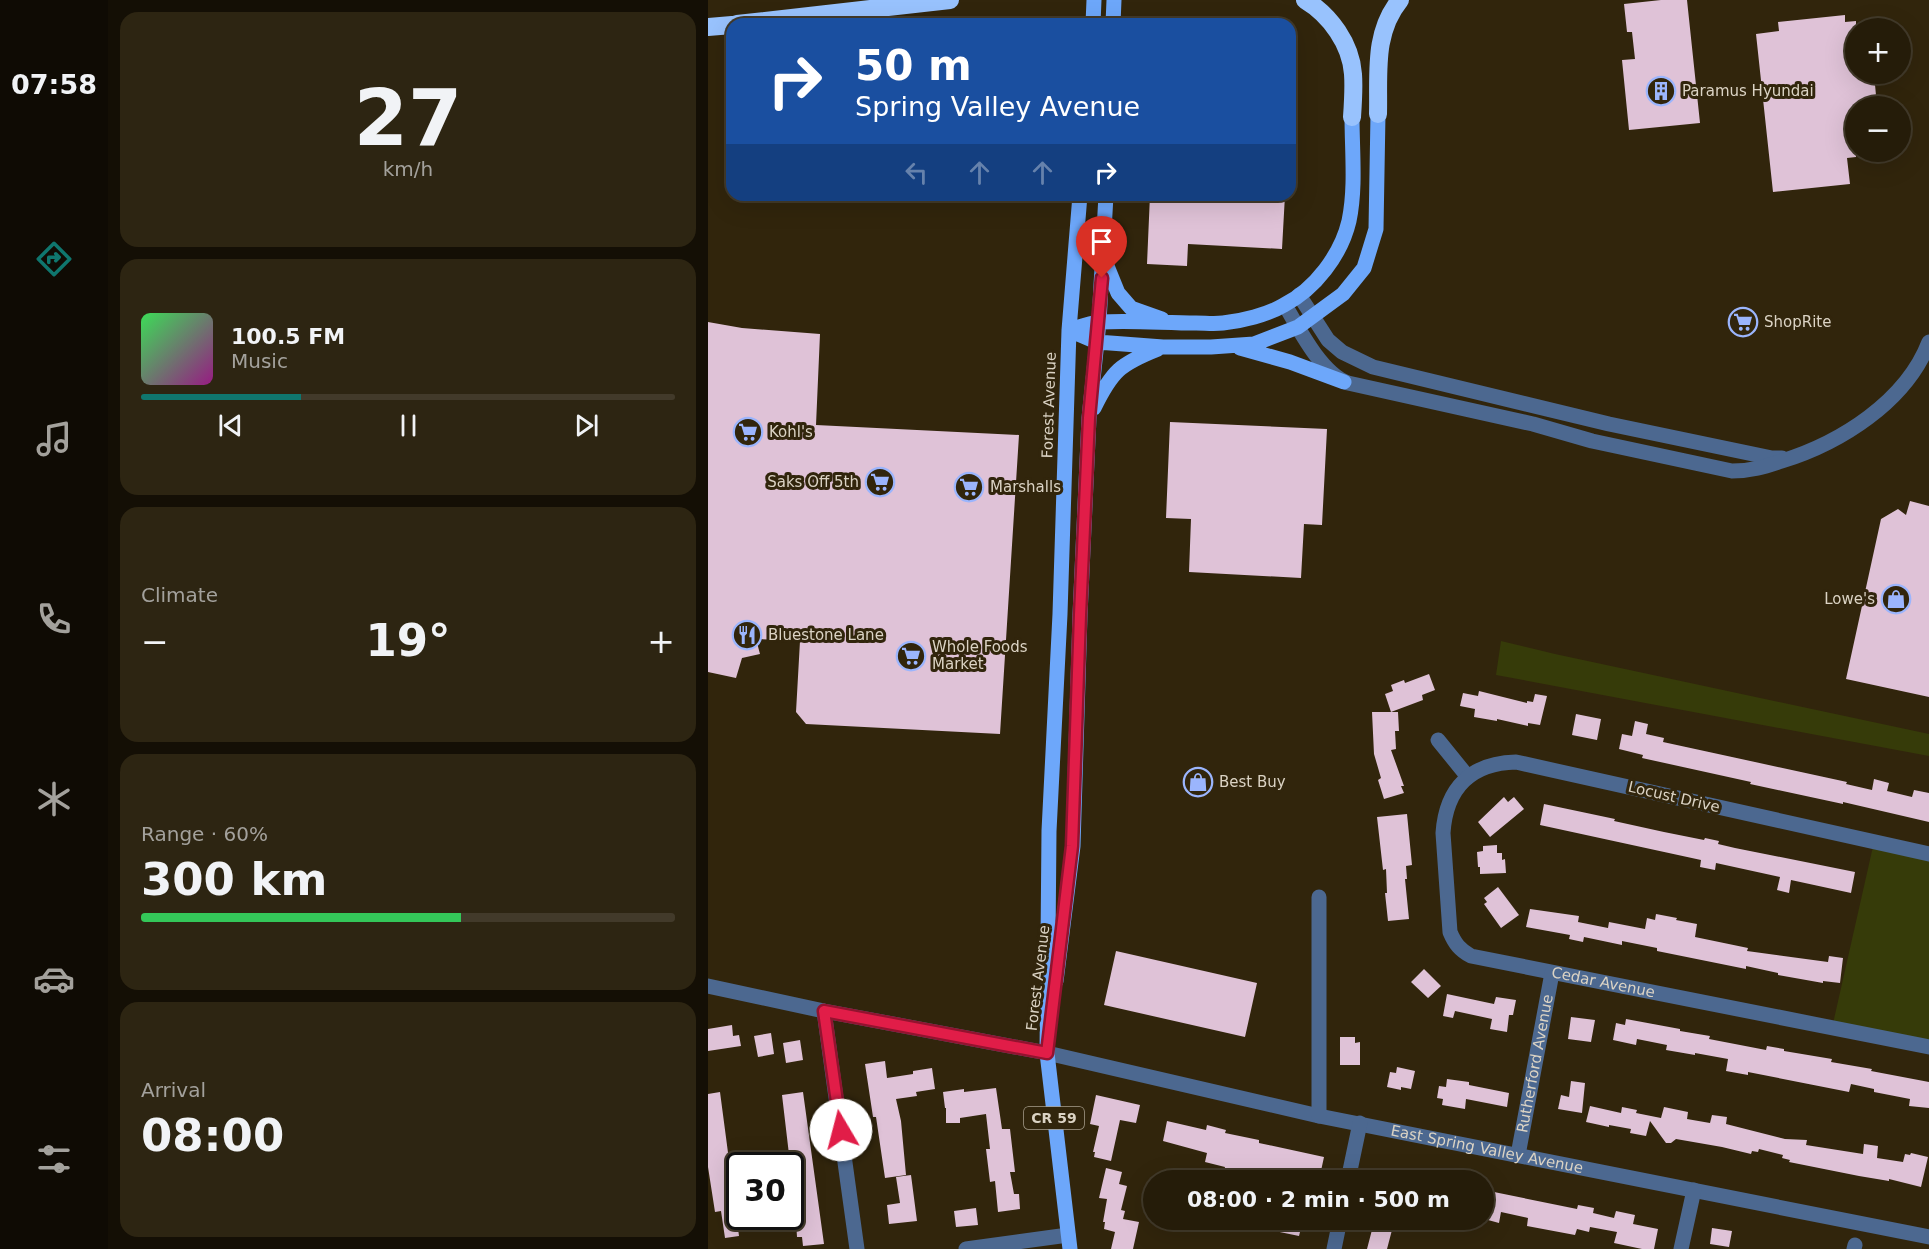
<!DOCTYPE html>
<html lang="en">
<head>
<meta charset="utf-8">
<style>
	:root { --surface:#251c09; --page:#2d2512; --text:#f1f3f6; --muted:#a3a19c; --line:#423a2a; --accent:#0f766e }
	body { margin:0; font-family:"DejaVu Sans",sans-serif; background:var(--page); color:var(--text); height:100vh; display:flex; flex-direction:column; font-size:22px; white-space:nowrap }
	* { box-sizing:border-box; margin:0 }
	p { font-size:20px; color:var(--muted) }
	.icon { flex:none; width:33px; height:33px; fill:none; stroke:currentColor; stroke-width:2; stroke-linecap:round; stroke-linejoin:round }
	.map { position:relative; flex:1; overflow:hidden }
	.panel { display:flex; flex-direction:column; gap:12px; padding:12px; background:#140f05; width:600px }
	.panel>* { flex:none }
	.banner { position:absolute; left:18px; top:18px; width:570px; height:183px; border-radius:18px; box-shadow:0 6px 24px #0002,0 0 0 2px var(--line); background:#1a4fa0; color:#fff; overflow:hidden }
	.buttons { position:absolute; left:1137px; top:18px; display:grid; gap:12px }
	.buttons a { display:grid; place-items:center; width:66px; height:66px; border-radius:50%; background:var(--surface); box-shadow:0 6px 24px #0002,0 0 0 2px var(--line); font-size:30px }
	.speed { position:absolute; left:18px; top:1152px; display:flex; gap:12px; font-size:30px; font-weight:700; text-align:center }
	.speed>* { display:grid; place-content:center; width:78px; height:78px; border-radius:50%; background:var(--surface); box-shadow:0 6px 24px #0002,0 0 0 2px var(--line); line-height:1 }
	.speed .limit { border:3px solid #111; border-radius:9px; background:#fff; color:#111 }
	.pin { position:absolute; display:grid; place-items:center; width:51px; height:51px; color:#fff; margin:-62px -26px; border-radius:50% 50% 50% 0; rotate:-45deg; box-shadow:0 0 6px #0007 }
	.pin .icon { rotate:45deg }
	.me { position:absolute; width:66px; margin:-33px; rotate:352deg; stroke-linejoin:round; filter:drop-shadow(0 0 4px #0008) }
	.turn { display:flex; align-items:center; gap:21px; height:126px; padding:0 30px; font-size:27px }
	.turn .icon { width:78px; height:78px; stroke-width:2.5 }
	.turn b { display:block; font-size:42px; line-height:51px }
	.lanes { display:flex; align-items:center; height:57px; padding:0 30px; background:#0003; justify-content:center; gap:30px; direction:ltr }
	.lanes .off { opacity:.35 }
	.big { font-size:45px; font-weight:700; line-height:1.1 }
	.panel .widget { flex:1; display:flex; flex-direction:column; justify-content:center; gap:9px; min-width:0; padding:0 21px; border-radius:18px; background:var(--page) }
	.panel .dial { align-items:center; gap:0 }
	.dial b { font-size:78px; line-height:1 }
	.song { display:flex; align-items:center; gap:18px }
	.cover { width:72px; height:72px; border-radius:9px; background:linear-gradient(135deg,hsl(130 70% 55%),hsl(310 70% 35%)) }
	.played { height:6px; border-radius:3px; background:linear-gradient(90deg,var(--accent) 30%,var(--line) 30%) }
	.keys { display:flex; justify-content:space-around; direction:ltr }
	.heat { display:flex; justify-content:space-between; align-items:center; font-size:33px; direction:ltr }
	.charge { height:9px; border-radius:4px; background:linear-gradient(90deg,#34c759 60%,var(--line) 0) }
	.trip { position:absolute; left:435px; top:1170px; width:351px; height:60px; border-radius:30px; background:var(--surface); box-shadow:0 6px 24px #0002,0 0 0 2px var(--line); font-weight:700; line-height:60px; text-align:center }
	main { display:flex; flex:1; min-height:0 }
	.tabs { display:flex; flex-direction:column; width:108px; justify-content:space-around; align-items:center; background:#0f0b04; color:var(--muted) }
	.tabs .icon { width:42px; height:42px }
	.tabs .current { color:var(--accent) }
	.tabs b { font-size:27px; color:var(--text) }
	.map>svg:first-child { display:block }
	.green { fill:#363b09 }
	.building { fill:#dfc2d7 }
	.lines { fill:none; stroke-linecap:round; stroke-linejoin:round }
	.minor { stroke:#4c6890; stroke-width:15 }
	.major { stroke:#6da7fa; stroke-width:15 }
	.highway { stroke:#98c2fd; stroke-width:18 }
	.route-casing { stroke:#92132f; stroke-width:15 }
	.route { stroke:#e11d48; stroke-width:10 }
	.labels { text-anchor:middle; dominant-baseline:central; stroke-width:6; stroke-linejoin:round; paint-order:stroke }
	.shield { fill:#31250c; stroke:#a89f8d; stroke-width:1.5 }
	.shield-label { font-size:14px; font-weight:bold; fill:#dbd3c4 }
	.poi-label { font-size:15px; fill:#dbd3c4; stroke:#31250c; text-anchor:start }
	.street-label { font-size:15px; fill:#dbd3c4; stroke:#31250c }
</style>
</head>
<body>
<main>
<nav class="tabs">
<b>07:58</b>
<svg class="icon current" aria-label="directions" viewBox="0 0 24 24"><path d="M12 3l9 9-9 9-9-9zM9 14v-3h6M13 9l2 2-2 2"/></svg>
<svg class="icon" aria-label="music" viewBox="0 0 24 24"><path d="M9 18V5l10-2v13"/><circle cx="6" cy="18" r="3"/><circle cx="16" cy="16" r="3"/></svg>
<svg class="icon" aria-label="phone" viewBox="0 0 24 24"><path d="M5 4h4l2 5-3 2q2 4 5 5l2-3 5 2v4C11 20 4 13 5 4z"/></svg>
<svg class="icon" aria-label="climate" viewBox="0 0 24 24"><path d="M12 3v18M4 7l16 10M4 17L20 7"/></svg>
<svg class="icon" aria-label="car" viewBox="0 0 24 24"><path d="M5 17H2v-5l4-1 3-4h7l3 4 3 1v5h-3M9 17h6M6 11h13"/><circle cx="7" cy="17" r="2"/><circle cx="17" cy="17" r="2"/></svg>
<svg class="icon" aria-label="filters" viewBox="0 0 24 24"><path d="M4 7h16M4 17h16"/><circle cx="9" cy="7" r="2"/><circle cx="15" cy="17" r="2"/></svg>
</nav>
<section class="panel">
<div class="widget dial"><b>27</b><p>km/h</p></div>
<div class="widget">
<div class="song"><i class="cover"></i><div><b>100.5 FM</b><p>Music</p></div></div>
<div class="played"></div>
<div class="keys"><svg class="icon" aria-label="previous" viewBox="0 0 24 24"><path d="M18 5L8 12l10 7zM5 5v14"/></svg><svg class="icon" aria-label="pause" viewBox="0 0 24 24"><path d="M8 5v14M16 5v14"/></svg><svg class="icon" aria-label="next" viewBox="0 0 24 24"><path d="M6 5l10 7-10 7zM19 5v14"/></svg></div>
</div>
<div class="widget"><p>Climate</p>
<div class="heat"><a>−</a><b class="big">19°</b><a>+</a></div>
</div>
<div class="widget"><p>Range · 60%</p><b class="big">300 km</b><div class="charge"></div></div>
<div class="widget"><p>Arrival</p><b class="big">08:00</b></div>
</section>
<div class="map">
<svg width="1221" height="1249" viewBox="0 0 1221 1249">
	<rect width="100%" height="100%" fill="#31250c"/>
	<!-- green -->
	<path class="green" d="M 793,641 L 847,654 L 1221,734 L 1221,756 L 788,675 Z
		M 1166,842 L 1221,854 L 1221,1047 L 1124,1028 Z"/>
	<!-- building -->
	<path class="building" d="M 953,0 L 979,0 L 992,123 L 921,130 L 914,60 L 927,59 L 924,32 L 919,32 L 916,4 Z
		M 1137,15 L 1137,22 L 1148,21 L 1148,74 L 1166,74 L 1169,106 L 1148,106 L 1148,157 L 1139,158 L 1142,184 L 1065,192 L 1048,34 L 1071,31 L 1070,22 Z
		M 442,195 L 577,195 L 574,249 L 480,244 L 479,266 L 439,264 Z
		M 0,322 L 34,328 L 112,334 L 108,425 L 311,435 L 292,734 L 98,724 L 88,712 L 92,641 L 48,639 L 52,654 L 34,658 L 28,678 L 0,672 Z
		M 462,422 L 619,429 L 614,525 L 596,524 L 593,578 L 481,572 L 483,519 L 458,518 Z
		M 1202,501 L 1221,506 L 1221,697 L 1138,679 L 1173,519 L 1190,509 L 1198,515 Z
		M 721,674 L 727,690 L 714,695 L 715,700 L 683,712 L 677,694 L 685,691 L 683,685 L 696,680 L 697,683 Z
		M 771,691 L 819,703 L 819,701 L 825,702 L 827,694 L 839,696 L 832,725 L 820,723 L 820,726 L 789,719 L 789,721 L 766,717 L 767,709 L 752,706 L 755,693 L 770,696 Z
		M 664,712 L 690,712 L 691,731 L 687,731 L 688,749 L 683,750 L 696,786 L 693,786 L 696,793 L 676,799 L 670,780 L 673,778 L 666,754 Z
		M 868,714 L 893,719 L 889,740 L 864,735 Z
		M 927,721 L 940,724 L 938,734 L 956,738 L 955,742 L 1139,782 L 1138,784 L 1164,790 L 1166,779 L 1181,783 L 1179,791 L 1204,797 L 1206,790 L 1221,793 L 1221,822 L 1135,802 L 1135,804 L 1042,784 L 1043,782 L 934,758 L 935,755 L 911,749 L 914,734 L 924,736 Z
		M 796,797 L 800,802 L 806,797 L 816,809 L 782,837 L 770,822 Z
		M 836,804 L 907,819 L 906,821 L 956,832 L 996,840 L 997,838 L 1011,841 L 1010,844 L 1027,848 L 1147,872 L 1143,893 L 1083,880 L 1081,893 L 1069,890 L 1072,877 L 1008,863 L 1007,870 L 992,867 L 993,860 L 832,825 Z
		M 699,814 L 704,865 L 698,866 L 699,879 L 697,879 L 701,919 L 680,921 L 677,893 L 679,893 L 678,869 L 675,870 L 669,817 Z
		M 789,845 L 789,853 L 794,853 L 794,860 L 797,859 L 798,873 L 772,874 L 772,867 L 770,867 L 769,852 L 775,851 L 775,846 Z
		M 790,887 L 811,915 L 793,928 L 776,904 L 779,902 L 776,898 Z
		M 822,909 L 871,916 L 870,922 L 900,928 L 901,922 L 937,929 L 939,918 L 947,920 L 948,914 L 969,918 L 968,920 L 989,924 L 987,937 L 1040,948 L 1039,951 L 1120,962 L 1121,956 L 1135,958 L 1132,983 L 1115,981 L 1115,983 L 1070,975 L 1070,973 L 1038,966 L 1038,969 L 949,951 L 949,948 L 914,941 L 914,945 L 876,937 L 875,942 L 861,939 L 862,935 L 818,927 Z
		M 408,951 L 549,983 L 537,1037 L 396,1005 Z
		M 716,969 L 733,986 L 720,998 L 703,982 Z
		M 739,994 L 786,1004 L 788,997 L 808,1000 L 805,1015 L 801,1015 L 799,1032 L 782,1029 L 784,1019 L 747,1011 L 745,1018 L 735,1016 Z
		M 863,1017 L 887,1020 L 883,1042 L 860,1039 Z
		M 918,1019 L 972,1029 L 972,1031 L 1002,1036 L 1001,1039 L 1058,1050 L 1059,1046 L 1076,1049 L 1076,1051 L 1124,1059 L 1123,1062 L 1164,1069 L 1163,1071 L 1221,1082 L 1221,1108 L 1201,1106 L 1202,1099 L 1166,1092 L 1166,1089 L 1143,1084 L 1141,1092 L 1040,1072 L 1040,1075 L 1018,1071 L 1020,1059 L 987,1053 L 987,1055 L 958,1050 L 959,1045 L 929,1039 L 928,1045 L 905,1040 L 908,1023 L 917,1025 Z
		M 24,1025 L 25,1036 L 31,1035 L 33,1046 L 0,1051 L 0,1029 Z
		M 63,1033 L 66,1054 L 50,1057 L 46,1036 Z
		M 632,1037 L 647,1037 L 647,1043 L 652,1042 L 652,1065 L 632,1065 Z
		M 92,1040 L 95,1060 L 78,1063 L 75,1043 Z
		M 177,1061 L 179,1078 L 205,1074 L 205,1071 L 224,1068 L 227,1089 L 208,1092 L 209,1096 L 188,1099 L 193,1121 L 198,1175 L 177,1178 L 168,1117 L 165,1117 L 157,1064 Z
		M 689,1067 L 707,1071 L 703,1089 L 693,1087 L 693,1090 L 679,1087 L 682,1072 L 688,1073 Z
		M 739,1079 L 761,1082 L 761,1085 L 801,1093 L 799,1107 L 758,1099 L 757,1109 L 734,1105 L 735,1099 L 729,1098 L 731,1086 L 738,1087 Z
		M 863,1081 L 877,1083 L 874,1113 L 850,1109 L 853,1095 L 861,1097 Z
		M 288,1088 L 294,1129 L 302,1129 L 307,1172 L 302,1172 L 306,1194 L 311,1194 L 312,1209 L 290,1212 L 287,1181 L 282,1182 L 278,1149 L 282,1149 L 278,1114 L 252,1118 L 252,1123 L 238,1123 L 238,1108 L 237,1108 L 235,1092 L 256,1089 L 256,1092 Z
		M 12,1092 L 31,1236 L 17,1238 L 13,1211 L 7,1212 L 0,1167 L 0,1094 Z
		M 95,1092 L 116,1244 L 95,1246 L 94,1237 L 89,1237 L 88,1221 L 92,1221 L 89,1197 L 84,1197 L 82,1163 L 74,1095 Z
		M 388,1095 L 432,1105 L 428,1123 L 412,1120 L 403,1161 L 386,1157 L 387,1152 L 385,1152 L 391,1126 L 382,1124 Z
		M 882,1106 L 913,1113 L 914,1107 L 929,1110 L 928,1113 L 953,1118 L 956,1107 L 980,1112 L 979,1119 L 1002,1123 L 1004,1115 L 1019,1117 L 1018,1124 L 1077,1139 L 1099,1140 L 1098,1145 L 1155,1154 L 1156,1144 L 1170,1146 L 1169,1158 L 1195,1162 L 1197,1154 L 1202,1155 L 1203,1153 L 1220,1157 L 1213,1187 L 1181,1179 L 1181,1181 L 1151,1176 L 1081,1162 L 1082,1160 L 1074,1158 L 1075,1155 L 1051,1149 L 1050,1152 L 1044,1151 L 1043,1154 L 1014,1147 L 968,1139 L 963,1143 L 958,1143 L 942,1121 L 938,1136 L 922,1133 L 923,1129 L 901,1125 L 901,1127 L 878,1122 Z
		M 459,1121 L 498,1130 L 499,1125 L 518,1130 L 517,1133 L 551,1140 L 551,1143 L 616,1157 L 611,1180 L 540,1180 L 515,1176 L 517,1167 L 497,1162 L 499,1153 L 455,1141 Z
		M 398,1168 L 414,1172 L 411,1184 L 419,1186 L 413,1210 L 417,1211 L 415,1219 L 431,1222 L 425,1249 L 403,1249 L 407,1232 L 396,1229 L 397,1222 L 395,1222 L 399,1199 L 391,1198 Z
		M 203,1175 L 209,1221 L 181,1224 L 179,1205 L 192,1203 L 188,1177 Z
		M 786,1192 L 869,1209 L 870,1205 L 886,1208 L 885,1213 L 906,1218 L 908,1211 L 927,1215 L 925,1224 L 950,1229 L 946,1249 L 934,1249 L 906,1243 L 909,1232 L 882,1227 L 881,1232 L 869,1229 L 867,1235 L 819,1226 L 820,1218 L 793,1212 L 791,1223 L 780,1220 Z
		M 268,1208 L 270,1225 L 248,1227 L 246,1211 Z
		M 538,1220 L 595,1220 L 591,1236 L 537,1225 Z
		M 665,1226 L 684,1230 L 679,1249 L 659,1249 Z
		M 1004,1228 L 1024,1231 L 1021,1247 L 1002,1244 Z"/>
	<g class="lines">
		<!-- minor -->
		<g class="minor">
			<path d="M 591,295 L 620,340 L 634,352 L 665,367 L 901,424 L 1064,458 L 1074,458"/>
			<path d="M 577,305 C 591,329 613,373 640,383 L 825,424 L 884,441 L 1024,471 C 1043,471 1056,467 1074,461 C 1132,443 1198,402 1221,342"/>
			<path d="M 730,740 L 760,777"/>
			<path id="s1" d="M 1221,854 L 808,762 C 763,763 738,788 735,833 L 742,932 C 747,944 752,950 763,956 L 1221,1047"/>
			<path id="s2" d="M 0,986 L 116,1011 L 339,1053 L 611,1116 L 1221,1237"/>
			<path d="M 116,1011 L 149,1249"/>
			<path d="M 611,1116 L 611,897"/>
			<path id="s3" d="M 810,1155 L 844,973"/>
			<path d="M 640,1180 L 652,1123"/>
			<path d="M 258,1249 L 360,1235"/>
			<path d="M 626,1249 L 632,1220"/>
			<path d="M 973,1249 L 986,1190"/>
			<path d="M 1146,1249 L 1147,1245"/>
		</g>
		<!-- major -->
		<path class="major" d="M 385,24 L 386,0
			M 405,24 L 406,0
			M 397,261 L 410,293 L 423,308 L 454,319
			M 361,330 L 389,342 L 455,347 L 503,347 L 546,344 L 590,327 L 635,294 L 656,268 L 668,229 L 670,114
			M 361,330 C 371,327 382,323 392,322 C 423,320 457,323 488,323 C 497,323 506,324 515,323 C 534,321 559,315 576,305 C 607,289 633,255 641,221 C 648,188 644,151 644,117
			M 532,348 L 582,362 L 636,382
			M 386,408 C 404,371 412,364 450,349
			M 348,981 L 365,846 L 372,615 L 381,418 L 391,322 L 398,195
			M 362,1249 L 339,1053 L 341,831 L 352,614 L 361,330 L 372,195"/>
		<!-- highway -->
		<path class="highway" d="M 597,0 C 622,15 643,44 645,74 C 646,88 645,103 644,117
			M 29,24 L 242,0
			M 0,27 L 24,25
			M 670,114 C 671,74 665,33 692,0"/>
	</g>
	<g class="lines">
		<!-- route casing -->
		<g class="route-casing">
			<path id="route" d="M 133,1130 L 116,1011 L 339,1053 L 364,846 L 372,615 L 381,418 L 394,278"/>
		</g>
		<!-- route -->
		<use href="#route" class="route"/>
	</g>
	<!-- icons -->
	<defs>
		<g id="building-ring" transform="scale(1.5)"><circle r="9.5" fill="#31250c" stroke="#9bb5fd" stroke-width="1.5"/><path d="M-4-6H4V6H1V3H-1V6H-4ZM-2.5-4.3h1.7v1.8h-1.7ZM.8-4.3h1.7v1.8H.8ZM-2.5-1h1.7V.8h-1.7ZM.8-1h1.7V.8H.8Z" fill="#9bb5fd"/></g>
		<g id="supermarket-ring" transform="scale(1.5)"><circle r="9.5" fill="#31250c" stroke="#9bb5fd" stroke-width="1.5"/><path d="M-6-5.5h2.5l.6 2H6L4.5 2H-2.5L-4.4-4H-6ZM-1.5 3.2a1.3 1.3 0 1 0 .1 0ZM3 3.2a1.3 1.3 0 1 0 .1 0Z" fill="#9bb5fd"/></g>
		<g id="shop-ring" transform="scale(1.5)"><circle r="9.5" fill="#31250c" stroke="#9bb5fd" stroke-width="1.5"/><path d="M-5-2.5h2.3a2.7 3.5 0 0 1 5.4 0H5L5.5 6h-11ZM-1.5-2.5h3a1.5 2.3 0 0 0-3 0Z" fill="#9bb5fd"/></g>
		<g id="restaurant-ring" transform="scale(1.5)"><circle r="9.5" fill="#31250c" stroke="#9bb5fd" stroke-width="1.5"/><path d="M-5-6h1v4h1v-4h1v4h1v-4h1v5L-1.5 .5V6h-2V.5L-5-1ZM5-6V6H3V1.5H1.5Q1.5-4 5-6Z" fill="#9bb5fd"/></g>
	</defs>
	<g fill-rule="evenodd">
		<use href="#building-ring" x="953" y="91"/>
		<use href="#supermarket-ring" x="1035" y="322"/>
		<use href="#supermarket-ring" x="40" y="432"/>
		<use href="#supermarket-ring" x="172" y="482"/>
		<use href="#supermarket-ring" x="261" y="487"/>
		<use href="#shop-ring" x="1188" y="599"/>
		<use href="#restaurant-ring" x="39" y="635"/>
		<use href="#supermarket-ring" x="203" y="656"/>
		<use href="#shop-ring" x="490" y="782"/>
	</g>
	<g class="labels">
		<!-- shield labels -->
		<rect class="shield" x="316" y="1107" width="60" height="22" rx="4.5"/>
		<g class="shield-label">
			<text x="346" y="1118">CR 59</text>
		</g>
		<!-- poi labels -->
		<g class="poi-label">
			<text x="974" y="91">Paramus Hyundai</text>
			<text x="1056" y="322">ShopRite</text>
			<text x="61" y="432">Kohl's</text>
			<text x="151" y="482" text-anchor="end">Saks Off 5th</text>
			<text x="282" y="487">Marshalls</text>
			<text x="1167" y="599" text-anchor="end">Lowe's</text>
			<text x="60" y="635">Bluestone Lane</text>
			<text x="224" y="647">Whole Foods<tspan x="224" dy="17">Market</tspan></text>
			<text x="511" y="782">Best Buy</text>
		</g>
		<!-- street labels -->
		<g class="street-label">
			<text transform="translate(341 405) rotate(-88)">Forest Avenue</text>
			<text transform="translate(966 797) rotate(13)">Locust Drive</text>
			<text transform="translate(330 978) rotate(-83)">Forest Avenue</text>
			<text stroke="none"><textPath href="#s1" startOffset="804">Cedar Avenue</textPath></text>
			<text stroke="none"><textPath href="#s3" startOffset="93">Rutherford Avenue</textPath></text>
			<text stroke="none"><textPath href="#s2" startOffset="796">East Spring Valley Avenue</textPath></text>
		</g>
	</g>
</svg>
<div class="buttons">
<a>+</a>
<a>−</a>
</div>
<div class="speed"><div class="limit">30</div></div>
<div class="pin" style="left:394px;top:278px;background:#d93025"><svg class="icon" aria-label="arrive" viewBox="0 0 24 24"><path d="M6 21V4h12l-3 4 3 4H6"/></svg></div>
<svg class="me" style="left:133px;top:1130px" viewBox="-20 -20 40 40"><circle r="19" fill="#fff"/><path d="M0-13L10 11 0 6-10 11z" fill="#e11d48"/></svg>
<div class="trip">08:00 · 2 min · 500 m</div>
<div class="banner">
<div class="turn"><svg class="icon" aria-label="right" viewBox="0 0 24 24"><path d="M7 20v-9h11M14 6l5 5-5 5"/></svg><div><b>50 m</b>Spring Valley Avenue</div></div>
<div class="lanes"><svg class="icon off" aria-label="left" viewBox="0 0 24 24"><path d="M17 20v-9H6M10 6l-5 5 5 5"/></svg><svg class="icon off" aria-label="ahead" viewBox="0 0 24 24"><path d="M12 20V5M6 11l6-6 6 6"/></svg><svg class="icon off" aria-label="ahead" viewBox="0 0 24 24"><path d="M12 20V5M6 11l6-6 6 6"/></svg><svg class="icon" aria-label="right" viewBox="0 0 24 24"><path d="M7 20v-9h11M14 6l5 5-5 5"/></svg></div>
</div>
</div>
</main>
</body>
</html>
